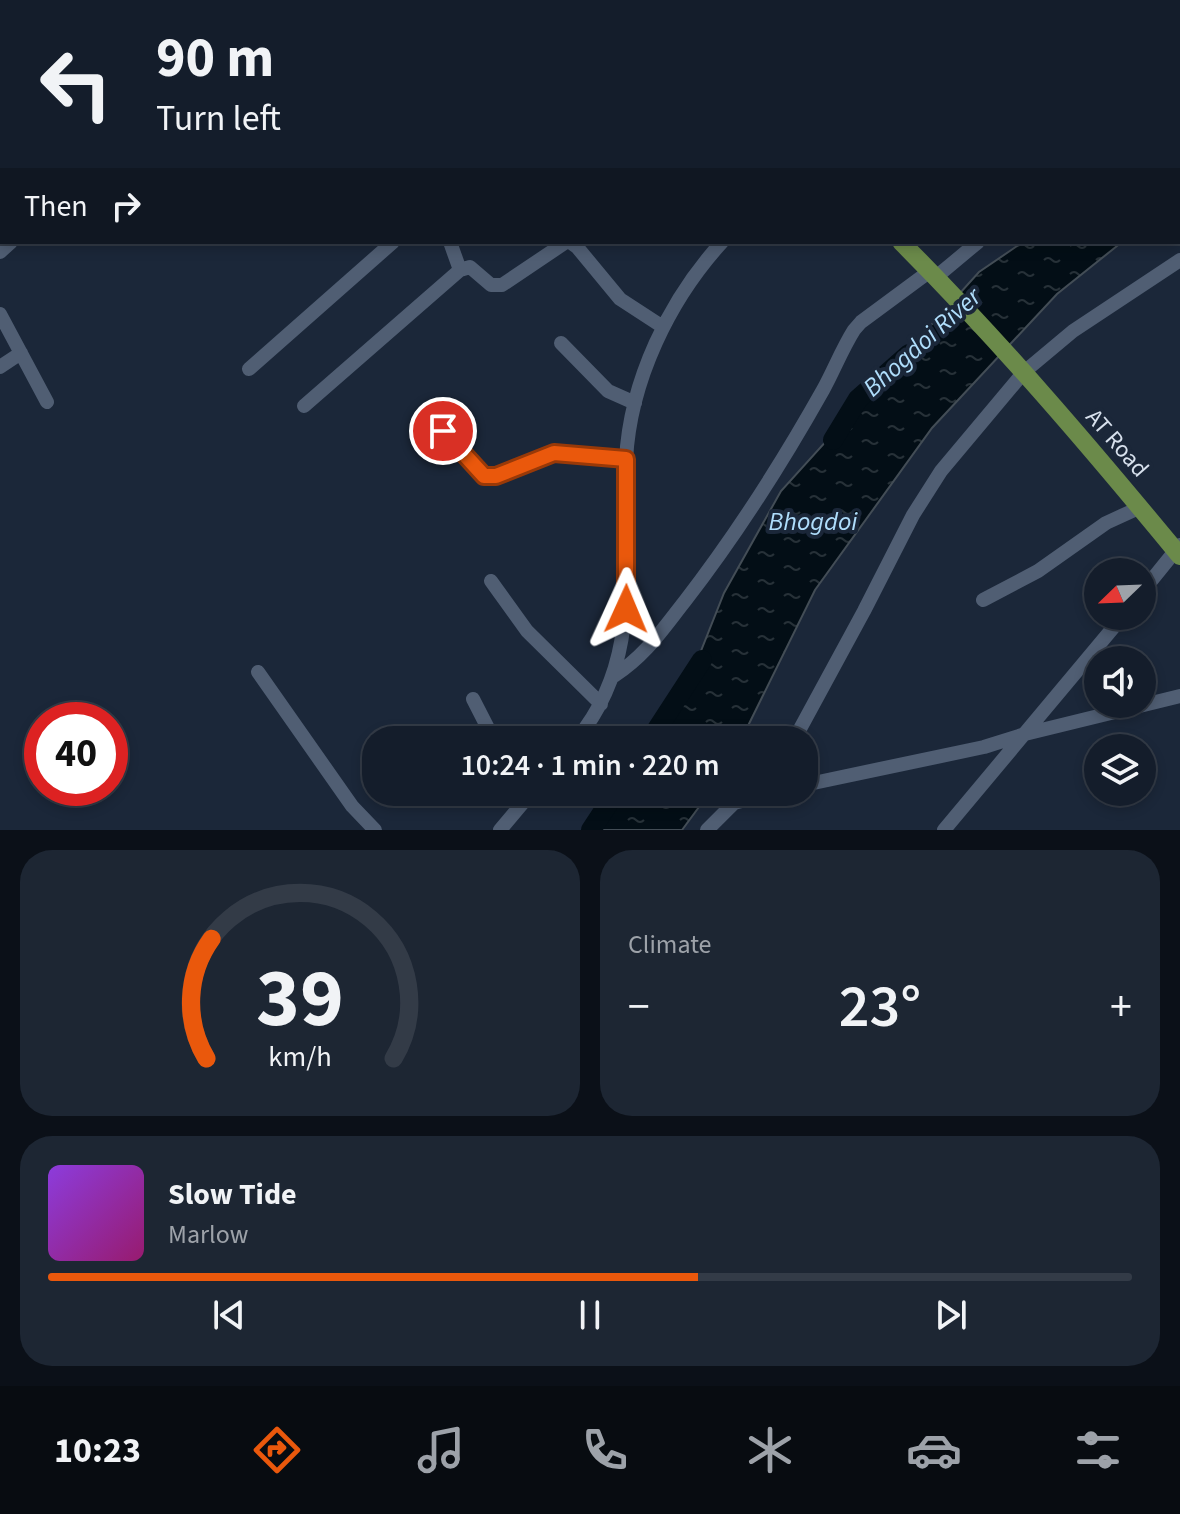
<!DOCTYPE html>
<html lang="en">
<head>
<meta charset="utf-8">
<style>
	:root { --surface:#141d2b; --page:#1d2633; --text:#f1f3f6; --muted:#9da2a9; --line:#333b47; --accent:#ea580c }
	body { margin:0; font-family:"Source Sans 3",sans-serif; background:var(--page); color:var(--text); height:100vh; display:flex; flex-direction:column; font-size:30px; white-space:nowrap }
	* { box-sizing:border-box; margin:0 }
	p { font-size:26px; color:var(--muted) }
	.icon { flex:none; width:44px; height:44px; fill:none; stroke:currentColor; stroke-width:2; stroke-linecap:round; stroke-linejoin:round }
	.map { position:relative; height:830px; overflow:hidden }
	.panel { display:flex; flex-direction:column; gap:20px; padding:20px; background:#0b1018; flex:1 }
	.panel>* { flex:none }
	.guide { position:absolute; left:0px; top:0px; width:1180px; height:244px; box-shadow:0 4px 12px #0003,0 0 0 2px var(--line); background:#141d2b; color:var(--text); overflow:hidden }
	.needle { width:52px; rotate:247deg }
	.buttons { position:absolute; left:1084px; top:558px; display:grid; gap:16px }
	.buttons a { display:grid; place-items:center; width:72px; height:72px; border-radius:50%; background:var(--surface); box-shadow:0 4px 12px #0003,0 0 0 2px var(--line); font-size:40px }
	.speed { position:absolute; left:24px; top:702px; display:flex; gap:16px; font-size:40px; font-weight:700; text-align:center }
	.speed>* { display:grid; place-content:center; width:104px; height:104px; border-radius:50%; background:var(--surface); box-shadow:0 4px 12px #0003,0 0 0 2px var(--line); line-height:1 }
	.speed .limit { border:12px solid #d22; background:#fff; color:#111 }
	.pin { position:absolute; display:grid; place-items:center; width:68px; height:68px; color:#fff; margin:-34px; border:4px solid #fff; border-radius:50%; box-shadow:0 2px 8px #0007 }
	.me { position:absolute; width:88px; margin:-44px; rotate:1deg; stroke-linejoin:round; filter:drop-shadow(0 0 6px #0008) }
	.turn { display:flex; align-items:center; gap:28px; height:168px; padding:0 24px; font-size:36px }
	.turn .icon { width:104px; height:104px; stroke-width:2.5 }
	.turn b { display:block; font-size:56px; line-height:68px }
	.then { display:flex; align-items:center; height:76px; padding:0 24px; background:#0003; gap:16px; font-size:30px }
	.big { font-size:60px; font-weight:600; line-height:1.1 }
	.panel .card { flex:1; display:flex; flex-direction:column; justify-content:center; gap:12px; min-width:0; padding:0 28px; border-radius:32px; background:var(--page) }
	.panel .dial { align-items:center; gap:0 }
	.dial svg { height:208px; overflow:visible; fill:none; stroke:var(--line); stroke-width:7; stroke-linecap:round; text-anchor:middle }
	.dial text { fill:var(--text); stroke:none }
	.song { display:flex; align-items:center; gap:24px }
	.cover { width:96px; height:96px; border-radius:12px; background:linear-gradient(135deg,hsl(270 70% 55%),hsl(320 70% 35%)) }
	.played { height:8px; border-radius:4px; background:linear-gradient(90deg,var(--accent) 60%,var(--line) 60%) }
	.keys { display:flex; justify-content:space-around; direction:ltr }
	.heat { display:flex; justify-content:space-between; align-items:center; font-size:44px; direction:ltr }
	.panel .tiles { flex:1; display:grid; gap:20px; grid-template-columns:1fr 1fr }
	.card:last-child { grid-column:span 2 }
	.trip { position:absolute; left:362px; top:726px; width:456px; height:80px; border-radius:32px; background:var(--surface); box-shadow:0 4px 12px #0003,0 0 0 2px var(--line); font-weight:600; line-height:80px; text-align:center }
	.tabs { display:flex; height:128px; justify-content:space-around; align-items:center; background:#080c11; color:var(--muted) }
	.tabs .icon { width:56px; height:56px }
	.tabs .current { color:var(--accent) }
	.tabs b { font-size:36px; color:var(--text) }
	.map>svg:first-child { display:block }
	.water { fill:url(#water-ripples); stroke:#434d56; stroke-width:2 }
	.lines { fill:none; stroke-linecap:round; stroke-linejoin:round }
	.river { stroke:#030e16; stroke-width:20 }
	.minor { stroke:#505e73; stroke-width:14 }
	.major { stroke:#6b8a4a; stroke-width:18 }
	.route-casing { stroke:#983908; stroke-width:20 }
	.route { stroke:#ea580c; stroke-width:14 }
	.labels { text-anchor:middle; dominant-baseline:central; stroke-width:8; stroke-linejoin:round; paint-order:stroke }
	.street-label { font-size:24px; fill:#d8e1ed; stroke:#1b2739 }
	.water-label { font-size:26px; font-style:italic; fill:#afddfb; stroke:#1b2739 }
</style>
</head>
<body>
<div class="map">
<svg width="1180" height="830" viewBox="0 0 1180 830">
	<defs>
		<pattern id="water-ripples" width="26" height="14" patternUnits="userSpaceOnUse" patternTransform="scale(2)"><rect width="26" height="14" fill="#030e16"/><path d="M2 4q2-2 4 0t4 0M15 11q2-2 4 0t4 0" fill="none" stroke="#273138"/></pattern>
	</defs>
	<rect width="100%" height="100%" fill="#1b2739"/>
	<!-- water -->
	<path class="water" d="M 1023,242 L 1122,242 L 1057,294 L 932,428 L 815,590 L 741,740 L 657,740 L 685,691 L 724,593 L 781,491 L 979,272 Z
		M 624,792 L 710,792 L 682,830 L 598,830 Z"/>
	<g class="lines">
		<!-- river -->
		<path class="river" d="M 833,440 L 858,399 L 909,354
			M 650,740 L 702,660
			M 591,830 L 616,792"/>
		<!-- minor -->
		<path class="minor" d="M 491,2 L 494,0
			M 637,2 L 639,0
			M 707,2 L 709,0
			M 1178,87 L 1180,85
			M 0,120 L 2,119
			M 450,242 L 460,270
			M 570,242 L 577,247 L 620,299 L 663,327
			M 0,252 L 11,242
			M 936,277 L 978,242
			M 0,314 L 47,402
			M 561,343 L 608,391 L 635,403
			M 0,367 L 21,353
			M 249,369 L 393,242
			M 304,406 L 460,270 L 470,267 L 491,285 L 502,285 L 566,242
			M 443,431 L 481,474 L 496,476 L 554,453 L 626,459
			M 491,581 L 527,631 L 601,704
			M 1142,592 L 1180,545
			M 983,600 L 1038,571 L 1106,523 L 1141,507
			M 258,672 L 352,806 L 375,830
			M 614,676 C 646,655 662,630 685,601 C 736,535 782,463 823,390 C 834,370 842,349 854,330 L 861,322 L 930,271
			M 473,699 L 494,740
			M 576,740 C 646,656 621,560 626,460 C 630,381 669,300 722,242
			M 794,740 L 864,611 L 913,515 L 941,471 L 1024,372 L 1073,331 L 1180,260
			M 804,785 L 984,747 L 1025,734 L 1180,696
			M 500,830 L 532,792
			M 707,830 L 734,803 L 777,792
			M 944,830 L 1123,616"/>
		<!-- major -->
		<path class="major" d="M 671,0 L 673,2
			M 901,242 C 1000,341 1091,448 1180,556"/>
	</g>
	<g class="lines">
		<!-- route casing -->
		<g class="route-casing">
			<path id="route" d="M 443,431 L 484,476 L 496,476 L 554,453 L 626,459 L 626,609"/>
		</g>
		<!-- route -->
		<use href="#route" class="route"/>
	</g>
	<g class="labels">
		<!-- street labels -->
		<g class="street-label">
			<text transform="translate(1117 443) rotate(49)">AT Road</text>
		</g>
		<!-- water labels -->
		<g class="water-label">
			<text transform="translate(922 342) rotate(-42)">Bhogdoi River</text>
			<text x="813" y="521">Bhogdoi</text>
		</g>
	</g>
</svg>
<div class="buttons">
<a><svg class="needle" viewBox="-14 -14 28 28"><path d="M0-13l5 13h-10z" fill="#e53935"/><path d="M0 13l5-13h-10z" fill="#9da2a9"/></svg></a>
<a><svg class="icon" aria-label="sound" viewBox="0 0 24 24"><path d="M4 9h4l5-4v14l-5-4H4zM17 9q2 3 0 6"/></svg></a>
<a><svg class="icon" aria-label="layers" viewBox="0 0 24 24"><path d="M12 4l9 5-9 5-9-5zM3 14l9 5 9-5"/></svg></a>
</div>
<div class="speed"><div class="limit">40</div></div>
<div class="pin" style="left:443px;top:431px;background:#d93025"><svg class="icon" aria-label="arrive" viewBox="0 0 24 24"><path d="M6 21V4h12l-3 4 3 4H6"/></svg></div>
<svg class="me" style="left:626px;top:609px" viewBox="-20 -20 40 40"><path d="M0-17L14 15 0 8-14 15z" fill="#ea580c" stroke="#fff" stroke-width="4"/></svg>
<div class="trip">10:24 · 1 min · 220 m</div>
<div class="guide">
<div class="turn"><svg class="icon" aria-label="left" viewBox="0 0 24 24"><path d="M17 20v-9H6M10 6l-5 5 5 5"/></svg><div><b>90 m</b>Turn left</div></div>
<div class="then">Then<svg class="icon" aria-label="right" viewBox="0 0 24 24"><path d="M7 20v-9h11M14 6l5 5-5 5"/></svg></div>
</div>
</div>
<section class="panel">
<div class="tiles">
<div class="card dial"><svg viewBox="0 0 100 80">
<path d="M14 69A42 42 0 1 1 86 69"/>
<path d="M14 69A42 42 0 0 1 16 23" stroke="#ea580c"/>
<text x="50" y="56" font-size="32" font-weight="700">39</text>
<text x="50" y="72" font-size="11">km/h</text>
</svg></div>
<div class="card"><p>Climate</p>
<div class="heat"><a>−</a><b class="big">23°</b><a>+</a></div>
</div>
<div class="card">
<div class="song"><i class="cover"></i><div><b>Slow Tide</b><p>Marlow</p></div></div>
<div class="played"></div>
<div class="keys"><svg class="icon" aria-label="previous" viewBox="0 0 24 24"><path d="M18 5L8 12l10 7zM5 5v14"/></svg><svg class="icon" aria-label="pause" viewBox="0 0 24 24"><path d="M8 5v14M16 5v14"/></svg><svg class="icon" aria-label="next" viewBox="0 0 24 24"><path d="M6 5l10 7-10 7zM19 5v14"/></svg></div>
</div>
</div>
</section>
<nav class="tabs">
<b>10:23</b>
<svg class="icon current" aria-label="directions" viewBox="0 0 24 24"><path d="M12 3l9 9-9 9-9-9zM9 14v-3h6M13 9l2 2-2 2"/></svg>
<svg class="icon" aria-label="music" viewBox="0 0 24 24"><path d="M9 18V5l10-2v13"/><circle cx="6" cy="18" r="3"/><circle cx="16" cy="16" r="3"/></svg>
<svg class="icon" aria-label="phone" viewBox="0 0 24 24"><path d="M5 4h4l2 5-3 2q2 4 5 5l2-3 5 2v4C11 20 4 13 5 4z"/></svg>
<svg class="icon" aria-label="climate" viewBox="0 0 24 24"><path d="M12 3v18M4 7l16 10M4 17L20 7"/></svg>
<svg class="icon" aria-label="car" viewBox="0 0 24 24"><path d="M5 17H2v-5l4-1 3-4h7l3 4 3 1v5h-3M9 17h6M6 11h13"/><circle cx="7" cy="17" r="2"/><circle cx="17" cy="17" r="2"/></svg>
<svg class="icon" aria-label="filters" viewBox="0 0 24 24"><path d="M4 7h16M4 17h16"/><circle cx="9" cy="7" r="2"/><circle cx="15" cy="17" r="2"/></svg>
</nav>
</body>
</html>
